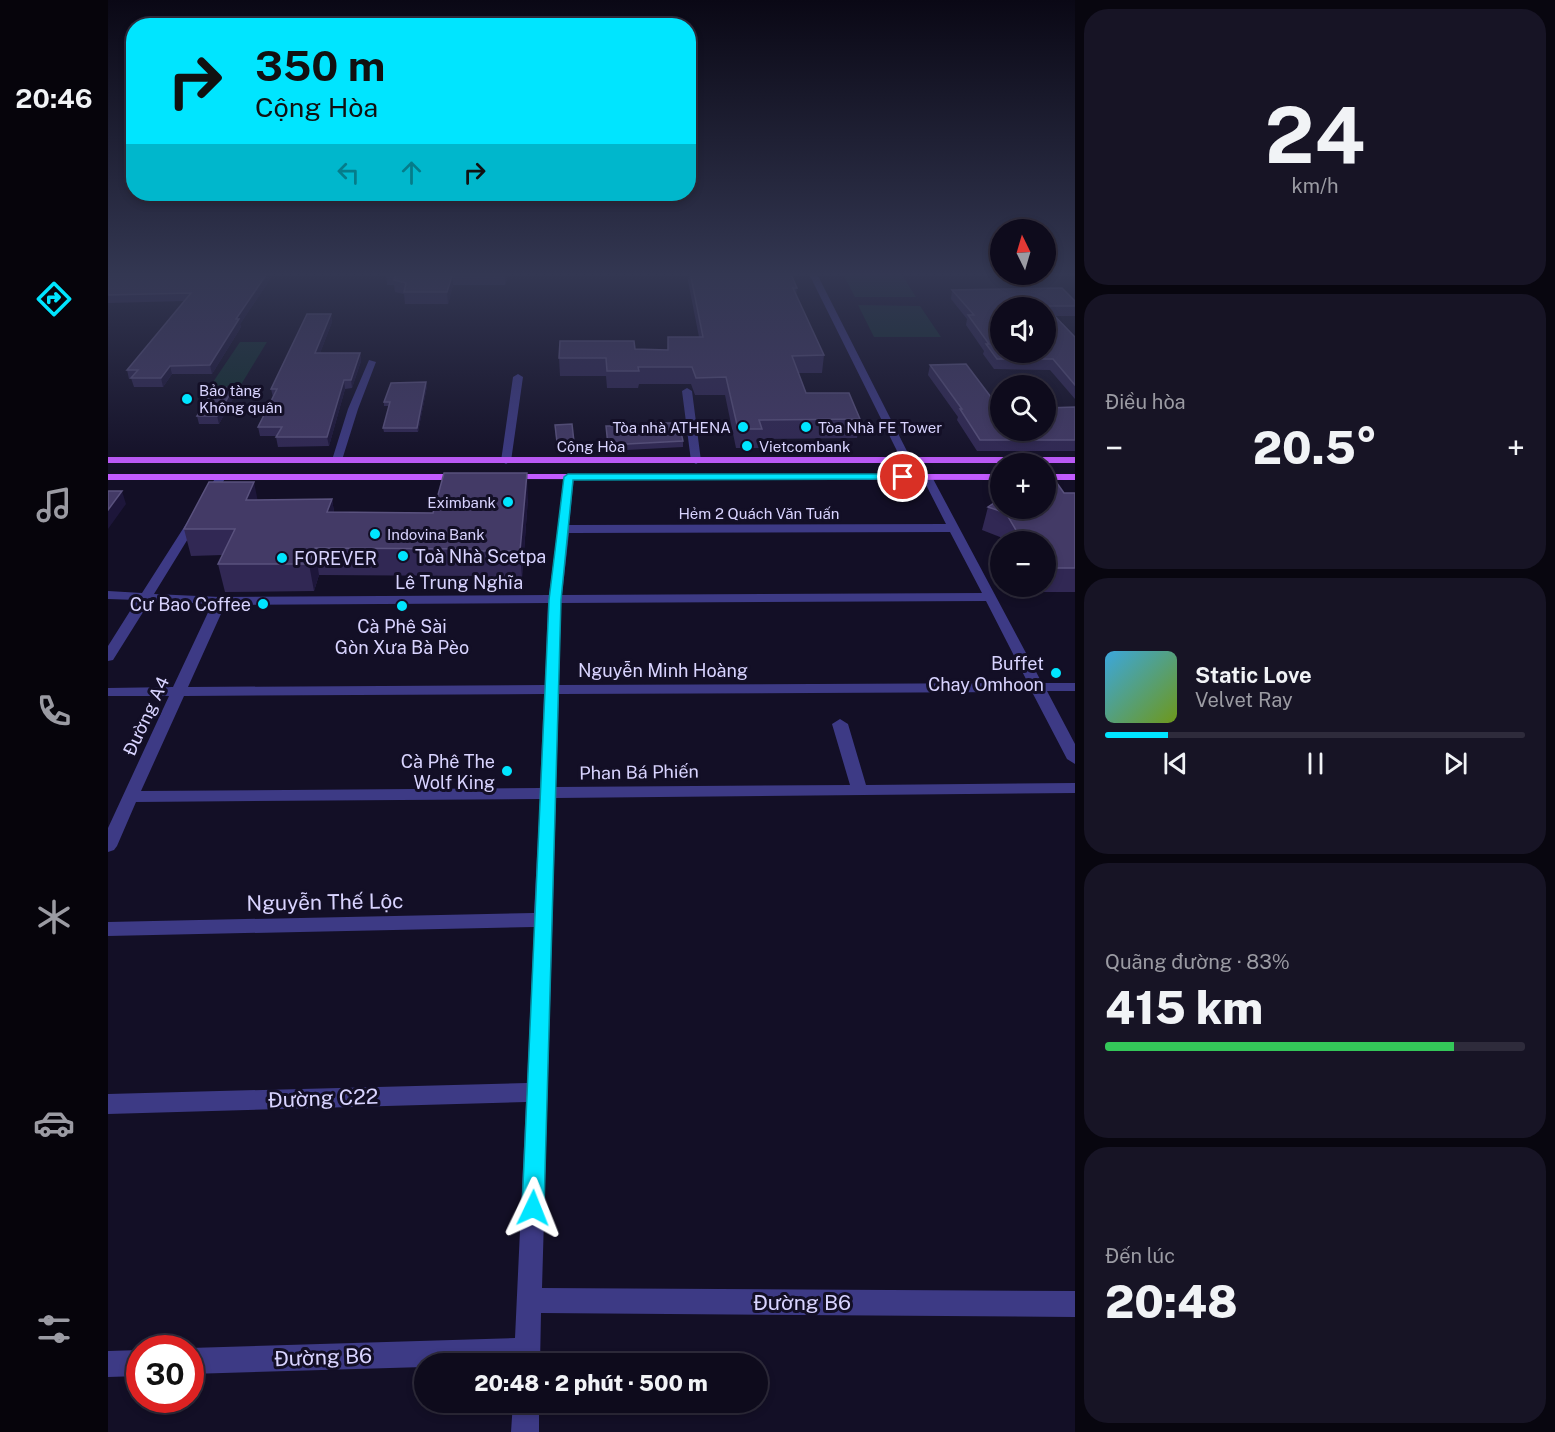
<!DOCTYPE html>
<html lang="vi">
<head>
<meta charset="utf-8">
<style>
	:root { --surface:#0e0b1c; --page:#171425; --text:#f1f3f6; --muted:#9b9ba3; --line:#2e2b3b; --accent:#00e5ff }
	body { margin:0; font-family:"Public Sans",sans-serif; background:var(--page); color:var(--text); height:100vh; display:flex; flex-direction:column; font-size:22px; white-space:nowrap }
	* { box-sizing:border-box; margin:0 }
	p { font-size:20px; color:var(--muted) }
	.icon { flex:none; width:33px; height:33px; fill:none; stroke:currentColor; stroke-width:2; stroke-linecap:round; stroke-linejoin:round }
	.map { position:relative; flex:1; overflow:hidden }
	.sheet { display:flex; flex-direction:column; gap:9px; padding:9px; background:#08060f; width:480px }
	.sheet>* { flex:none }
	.top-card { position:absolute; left:18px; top:18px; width:570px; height:183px; border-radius:24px; box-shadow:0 3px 9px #0003,0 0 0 2px var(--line); background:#00e5ff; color:#111; overflow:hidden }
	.needle { width:39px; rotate:355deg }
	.controls { position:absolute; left:882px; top:219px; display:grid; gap:12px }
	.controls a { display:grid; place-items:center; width:66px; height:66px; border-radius:50%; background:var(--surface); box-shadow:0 3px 9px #0003,0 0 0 2px var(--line); font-size:30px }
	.speed { position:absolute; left:18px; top:1335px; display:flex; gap:12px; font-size:30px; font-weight:700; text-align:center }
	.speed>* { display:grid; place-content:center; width:78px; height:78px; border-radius:50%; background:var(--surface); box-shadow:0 3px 9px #0003,0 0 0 2px var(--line); line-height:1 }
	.speed .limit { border:9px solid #d22; background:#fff; color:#111 }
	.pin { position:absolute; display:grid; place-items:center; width:51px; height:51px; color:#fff; margin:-26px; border:3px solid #fff; border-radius:50%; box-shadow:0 2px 6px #0007 }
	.me { position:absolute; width:66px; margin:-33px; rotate:2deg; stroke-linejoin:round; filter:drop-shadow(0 0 4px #0008) }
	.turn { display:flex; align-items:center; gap:21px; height:126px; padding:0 30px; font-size:27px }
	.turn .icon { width:78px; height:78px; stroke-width:2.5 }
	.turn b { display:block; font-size:42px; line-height:51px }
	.lanes { display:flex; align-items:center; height:57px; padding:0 30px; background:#0003; justify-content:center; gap:30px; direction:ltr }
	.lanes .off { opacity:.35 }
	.big { font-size:45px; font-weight:800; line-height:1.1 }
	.sheet .widget { flex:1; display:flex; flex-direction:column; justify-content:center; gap:9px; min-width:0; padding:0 21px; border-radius:24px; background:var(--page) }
	.sheet .dial { align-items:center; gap:0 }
	.dial b { font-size:78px; line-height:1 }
	.song { display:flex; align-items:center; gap:18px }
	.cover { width:72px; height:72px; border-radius:9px; background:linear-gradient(135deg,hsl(200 70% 55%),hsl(80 70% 35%)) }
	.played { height:6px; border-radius:3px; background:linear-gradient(90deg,var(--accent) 15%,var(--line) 15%) }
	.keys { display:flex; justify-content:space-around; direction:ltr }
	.heat { display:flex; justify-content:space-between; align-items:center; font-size:33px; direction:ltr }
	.charge { height:9px; border-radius:4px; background:linear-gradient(90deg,#34c759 83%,var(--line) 0) }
	.trip { position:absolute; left:306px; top:1353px; width:354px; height:60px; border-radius:30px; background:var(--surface); box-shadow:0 3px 9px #0003,0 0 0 2px var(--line); font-weight:800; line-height:60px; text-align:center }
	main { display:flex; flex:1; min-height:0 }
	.tab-bar { display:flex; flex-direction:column; width:108px; justify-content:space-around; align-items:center; background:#06040b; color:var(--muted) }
	.tab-bar .icon { width:42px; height:42px }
	.tab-bar .on { color:var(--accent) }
	.tab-bar b { font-size:27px; color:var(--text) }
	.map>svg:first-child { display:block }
	.green { fill:#12302f }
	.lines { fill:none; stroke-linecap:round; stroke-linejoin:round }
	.minor { fill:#3d3a85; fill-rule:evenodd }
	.primary { fill:#c25bff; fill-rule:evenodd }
	.wall { fill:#312854 }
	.shaded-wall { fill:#1d163a }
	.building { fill:#433a66; stroke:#5a527e; stroke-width:1.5; fill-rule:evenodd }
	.route { fill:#00e5ff; stroke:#0095a6; stroke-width:1.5 }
	.poi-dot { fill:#00e5ff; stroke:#130f26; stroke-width:2 }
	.labels { text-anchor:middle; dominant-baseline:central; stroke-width:6; stroke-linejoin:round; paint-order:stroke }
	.far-poi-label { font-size:15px; fill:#d9d4ff; stroke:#130f26; text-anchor:start }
	.far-street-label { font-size:15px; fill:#d9d4ff; stroke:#130f26 }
	.poi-label { font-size:18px; fill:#d9d4ff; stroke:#130f26; text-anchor:end }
	.street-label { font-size:18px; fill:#d9d4ff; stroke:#130f26 }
	.near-street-label { font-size:21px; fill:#d9d4ff; stroke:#130f26 }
</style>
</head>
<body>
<main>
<nav class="tab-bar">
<b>20:46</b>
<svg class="icon on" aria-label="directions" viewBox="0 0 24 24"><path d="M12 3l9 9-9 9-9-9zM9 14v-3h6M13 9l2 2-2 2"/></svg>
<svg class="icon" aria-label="music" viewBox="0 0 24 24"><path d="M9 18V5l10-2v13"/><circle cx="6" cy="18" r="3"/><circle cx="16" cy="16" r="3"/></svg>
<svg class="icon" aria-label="phone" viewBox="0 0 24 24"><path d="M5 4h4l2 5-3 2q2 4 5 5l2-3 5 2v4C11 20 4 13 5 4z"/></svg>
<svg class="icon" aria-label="climate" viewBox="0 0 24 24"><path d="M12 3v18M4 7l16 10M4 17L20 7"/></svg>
<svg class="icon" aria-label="car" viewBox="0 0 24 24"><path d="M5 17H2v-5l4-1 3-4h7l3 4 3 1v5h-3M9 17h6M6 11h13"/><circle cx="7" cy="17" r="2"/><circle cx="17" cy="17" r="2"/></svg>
<svg class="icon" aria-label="filters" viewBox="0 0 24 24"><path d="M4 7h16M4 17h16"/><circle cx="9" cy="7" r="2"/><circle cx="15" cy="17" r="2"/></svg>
</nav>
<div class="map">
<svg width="967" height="1432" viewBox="0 0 967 1432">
	<rect width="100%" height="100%" fill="#130f26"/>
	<!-- green -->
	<path class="green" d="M 734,272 L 792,272 L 808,297 L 747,297 Z
		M 750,305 L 812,306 L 833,337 L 766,337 Z
		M 132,342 L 159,342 L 131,388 L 101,388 Z"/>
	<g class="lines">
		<!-- minor -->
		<path class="minor" d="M 700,272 L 708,272 L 804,461 L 803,463 L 799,464 L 794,461 Z
			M 261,360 L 268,362 L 250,409 L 234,460 L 229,463 L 225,462 L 224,460 L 240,409 Z
			M 410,374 L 415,377 L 403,461 L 398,464 L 393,461 L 405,377 Z
			M 579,388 L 584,391 L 593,461 L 588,464 L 583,461 L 574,391 Z
			M 113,474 L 118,477 L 46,594 L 112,597 L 441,595 L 457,475 L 465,475 L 466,477 L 461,525 L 838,524 L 814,477 L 815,475 L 823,475 L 934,683 L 967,683 L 967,691 L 939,691 L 967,744 L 967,764 L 959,759 L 924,692 L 451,694 L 448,787 L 742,785 L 724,724 L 732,719 L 740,724 L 758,785 L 967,783 L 967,793 L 448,798 L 434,1288 L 967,1291 L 967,1317 L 433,1313 L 432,1364 L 316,1364 L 316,1367 L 82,1374 L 82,1348 L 407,1338 L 418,1102 L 0,1114 L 0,1094 L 419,1083 L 426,927 L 0,936 L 0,922 L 426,913 L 432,799 L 28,802 L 9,846 L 6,850 L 0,852 L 0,828 L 61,696 L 0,696 L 0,688 L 65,687 L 104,604 L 42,601 L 5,660 L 0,661 L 0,646 L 29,600 L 0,599 L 0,591 L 34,593 L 108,477 ZM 842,532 L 874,593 L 454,595 L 461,533 ZM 878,601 L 920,683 L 451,685 L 453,603 ZM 440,603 L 437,685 L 80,687 L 117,605 ZM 436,694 L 432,788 L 33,791 L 76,696 Z
			M 32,1350 L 32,1376 L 0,1377 L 0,1351 Z
			M 405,1402 L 431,1402 L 431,1432 L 403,1432 Z"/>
		<!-- primary -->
		<path class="primary" d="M 0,457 L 967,457 L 967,463 L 0,463 Z
			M 0,474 L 356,474 L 361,477 L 356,480 L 0,480 Z
			M 401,474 L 892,474 L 892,480 L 397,479 L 397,475 Z
			M 938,474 L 967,474 L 967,480 L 938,480 Z"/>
	</g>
	<!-- wall -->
	<path class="wall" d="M 1,272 L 167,272 L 132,324 L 133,327 L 104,374 L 64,374 L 55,387 L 26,387 L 23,378 L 21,379 L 19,370 L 77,301 L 0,303 Z
		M 401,272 L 397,285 L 345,285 L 340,304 L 297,304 L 296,294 L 287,292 L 286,285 L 279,285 L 278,273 Z
		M 581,272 L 682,272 L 689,288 L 688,295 L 716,355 L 714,373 L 690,373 L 698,393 L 752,419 L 749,438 L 653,439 L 652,448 L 628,448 L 617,395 L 587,395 L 583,384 L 531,384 L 530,388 L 499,388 L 498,376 L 452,376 L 451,358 L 527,349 L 560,350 L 591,337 L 580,281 Z
		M 844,290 L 967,301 L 967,316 L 947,316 L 967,337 L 967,399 L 942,370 L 886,369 L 875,354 L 876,351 L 858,325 L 859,319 L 843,299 Z
		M 223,314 L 224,322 L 212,353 L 252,353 L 253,361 L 244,388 L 237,389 L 221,446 L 170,447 L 168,437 L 169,436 L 152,436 L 150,427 L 165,397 L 163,389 Z
		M 822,365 L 892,409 L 967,407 L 967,451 L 869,451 L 849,420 L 850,417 L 820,375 Z
		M 319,386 L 310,432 L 276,432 L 275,428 L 281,406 L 276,406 L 276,402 Z
		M 127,395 L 111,424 L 91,424 L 89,416 Z
		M 542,423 L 575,441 L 575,447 L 500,451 L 498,426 L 542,426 Z
		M 447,425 L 466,442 L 466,450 L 449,451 Z
		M 892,480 L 892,496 L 890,492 Z
		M 956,493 L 967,493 L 967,592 L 924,592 L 921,586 L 938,586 L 938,542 L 895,542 L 892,537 L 874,530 L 880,507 Z
		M 420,498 L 414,578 L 370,578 L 370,576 L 211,575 L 206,591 L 117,592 L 110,564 L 115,555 L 83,556 L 76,529 L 150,500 L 224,499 L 226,512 L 325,513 Z"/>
	<!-- shaded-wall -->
	<path class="shaded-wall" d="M 160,272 L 167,272 L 132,324 L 133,327 L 104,374 L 102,365 L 128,319 Z
		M 397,272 L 401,272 L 397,285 Z
		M 345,273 L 345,285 L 340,304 L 339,292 Z
		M 223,314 L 224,322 L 209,361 L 207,353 Z
		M 252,353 L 253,361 L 244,388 L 243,380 Z
		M 62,366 L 64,374 L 55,387 L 53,378 Z
		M 236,380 L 237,389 L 221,446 L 219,437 Z
		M 318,382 L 319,386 L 310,432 L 309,428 Z
		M 126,387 L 127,395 L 111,424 L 109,416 Z
		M 419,473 L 420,498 L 414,578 L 412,551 Z
		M 146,482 L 151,507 L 138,500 Z
		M 14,491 L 18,504 L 0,529 L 0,510 Z
		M 224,499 L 228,525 L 219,512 Z
		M 207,548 L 211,575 L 206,591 L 201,564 Z"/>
	<!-- building -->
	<path class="building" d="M 1,272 L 160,272 L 128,319 L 131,319 L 102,365 L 62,366 L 53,378 L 23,378 L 30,370 L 19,370 L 83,293 L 0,295 Z
		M 278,272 L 397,272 L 397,273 L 345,273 L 339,292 L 296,292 L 298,283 L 286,280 L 289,273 L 278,273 Z
		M 582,272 L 682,272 L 689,288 L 685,288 L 716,355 L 684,356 L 698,393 L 741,393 L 752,419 L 651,420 L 654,429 L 630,429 L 618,377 L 588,378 L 584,367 L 530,367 L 531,371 L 499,371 L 498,358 L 451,358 L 452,341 L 526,341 L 527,349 L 560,350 L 560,337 L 595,337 Z
		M 954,288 L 967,301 L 967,306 L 937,306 L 967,337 L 967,385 L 945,359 L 889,359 L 878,344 L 881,344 L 860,315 L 866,315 L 844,290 ZM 892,308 L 938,308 L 938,352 L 892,352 Z
		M 199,314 L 223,314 L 207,353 L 252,353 L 243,380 L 236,380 L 219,437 L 168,437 L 174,427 L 150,427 L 169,389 L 163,389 Z
		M 858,364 L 892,409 L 892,430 L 938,430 L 938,408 L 967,407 L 967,440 L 872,440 L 852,409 L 854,409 L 822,365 Z
		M 318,382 L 309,428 L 275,428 L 282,402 L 276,402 L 283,383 Z
		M 126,387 L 109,416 L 89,416 L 106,388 Z
		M 542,423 L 571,423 L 575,441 L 500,445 L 498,426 L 543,426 Z
		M 464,424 L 466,442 L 449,442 L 447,425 Z
		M 938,469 L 939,469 L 956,493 L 967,493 L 967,568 L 938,568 L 938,542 L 915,542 L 898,513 L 880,507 L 892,499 L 892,508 L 938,508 Z
		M 336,473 L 419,473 L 412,551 L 368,551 L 368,549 L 207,548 L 201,564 L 110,564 L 127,529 L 76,529 L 101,482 L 146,482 L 138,500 L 224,499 L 219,512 L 325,513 Z
		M 0,491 L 14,491 L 0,510 Z"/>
	<!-- sky -->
	<linearGradient id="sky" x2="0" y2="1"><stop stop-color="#0a0815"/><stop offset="0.58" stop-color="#333752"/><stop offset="1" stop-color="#333752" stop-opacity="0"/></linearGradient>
	<rect width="967" height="473" fill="url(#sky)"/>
	<!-- route -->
	<path class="route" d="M 795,474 L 799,475 L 799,479 L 465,480 L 453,600 L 436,1208 L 432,1215 L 425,1218 L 417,1215 L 414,1208 L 441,600 L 456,477 L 460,474 Z"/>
	<!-- markers -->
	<g class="poi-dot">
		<circle cx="79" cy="399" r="6"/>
		<circle cx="635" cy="427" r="6"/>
		<circle cx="698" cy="427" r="6"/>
		<circle cx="639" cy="446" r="6"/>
		<circle cx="400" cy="502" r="6"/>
		<circle cx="267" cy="534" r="6"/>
		<circle cx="295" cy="556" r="6"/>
		<circle cx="174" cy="558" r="6"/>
		<circle cx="155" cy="604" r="6"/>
		<circle cx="294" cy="606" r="6"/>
		<circle cx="948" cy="673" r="6"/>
		<circle cx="399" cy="771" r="6"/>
	</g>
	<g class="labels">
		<!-- far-poi labels -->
		<g class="far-poi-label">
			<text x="91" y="390">Bảo tàng<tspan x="91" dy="17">Không quân</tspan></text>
			<text x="623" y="427" text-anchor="end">Tòa nhà ATHENA</text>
			<text x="710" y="427">Tòa Nhà FE Tower</text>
			<text x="651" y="446">Vietcombank</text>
			<text x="388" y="502" text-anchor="end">Eximbank</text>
			<text x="279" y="534">Indovina Bank</text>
		</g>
		<!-- far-street labels -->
		<g class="far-street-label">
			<text x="483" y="446">Cộng Hòa</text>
			<text x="651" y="513">Hẻm 2 Quách Văn Tuấn</text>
		</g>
		<!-- poi labels -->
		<g class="poi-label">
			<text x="307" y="556" text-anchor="start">Toà Nhà Scetpa</text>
			<text x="186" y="558" text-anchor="start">FOREVER</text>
			<text x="143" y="604">Cư Bao Coffee</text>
			<text x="294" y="626" text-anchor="middle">Cà Phê Sài<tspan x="294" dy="21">Gòn Xưa Bà Pèo</tspan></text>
			<text x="936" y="663">Buffet<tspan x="936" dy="21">Chay Omhoon</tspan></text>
			<text x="387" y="761">Cà Phê The<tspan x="387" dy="21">Wolf King</tspan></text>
		</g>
		<!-- street labels -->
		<g class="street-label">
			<text x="351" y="582">Lê Trung Nghĩa</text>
			<text x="555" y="670">Nguyễn Minh Hoàng</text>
			<text transform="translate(38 716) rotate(-65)">Đường A4</text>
			<text transform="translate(531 772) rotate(-1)">Phan Bá Phiến</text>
		</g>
		<!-- near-street labels -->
		<g class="near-street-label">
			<text transform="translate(217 902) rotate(-1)">Nguyễn Thế Lộc</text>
			<text transform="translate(215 1098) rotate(-2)">Đường C22</text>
			<text x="694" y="1302">Đường B6</text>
			<text transform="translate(215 1357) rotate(-2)">Đường B6</text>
		</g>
	</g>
</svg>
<div class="controls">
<a><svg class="needle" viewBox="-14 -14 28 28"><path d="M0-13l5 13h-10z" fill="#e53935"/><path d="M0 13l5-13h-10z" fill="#9b9ba3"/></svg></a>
<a><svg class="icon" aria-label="sound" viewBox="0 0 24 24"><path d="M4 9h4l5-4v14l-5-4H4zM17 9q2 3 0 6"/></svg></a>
<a><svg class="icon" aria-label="search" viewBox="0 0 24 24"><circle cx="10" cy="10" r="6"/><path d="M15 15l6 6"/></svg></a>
<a>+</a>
<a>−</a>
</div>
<div class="speed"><div class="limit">30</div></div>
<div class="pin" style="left:795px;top:477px;background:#d93025"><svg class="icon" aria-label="arrive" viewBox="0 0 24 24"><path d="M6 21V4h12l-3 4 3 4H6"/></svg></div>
<svg class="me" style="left:425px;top:1208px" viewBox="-20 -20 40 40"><path d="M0-17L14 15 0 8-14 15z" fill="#00e5ff" stroke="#fff" stroke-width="4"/></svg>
<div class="trip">20:48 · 2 phút · 500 m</div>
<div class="top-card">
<div class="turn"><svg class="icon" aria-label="right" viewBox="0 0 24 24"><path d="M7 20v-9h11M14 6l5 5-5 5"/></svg><div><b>350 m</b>Cộng Hòa</div></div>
<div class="lanes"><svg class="icon off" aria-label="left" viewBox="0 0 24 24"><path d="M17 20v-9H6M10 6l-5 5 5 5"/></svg><svg class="icon off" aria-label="ahead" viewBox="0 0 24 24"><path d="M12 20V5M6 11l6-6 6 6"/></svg><svg class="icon" aria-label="right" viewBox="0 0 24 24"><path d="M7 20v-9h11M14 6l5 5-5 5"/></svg></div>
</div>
</div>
<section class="sheet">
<div class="widget dial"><b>24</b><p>km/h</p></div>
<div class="widget"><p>Điều hòa</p>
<div class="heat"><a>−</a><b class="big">20.5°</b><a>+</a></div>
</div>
<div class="widget">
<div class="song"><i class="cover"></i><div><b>Static Love</b><p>Velvet Ray</p></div></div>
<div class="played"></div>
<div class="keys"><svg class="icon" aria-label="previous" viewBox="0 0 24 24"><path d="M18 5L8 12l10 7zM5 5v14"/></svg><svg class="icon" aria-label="pause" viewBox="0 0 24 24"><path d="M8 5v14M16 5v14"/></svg><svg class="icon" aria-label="next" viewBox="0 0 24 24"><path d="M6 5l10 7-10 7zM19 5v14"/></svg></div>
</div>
<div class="widget"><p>Quãng đường · 83%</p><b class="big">415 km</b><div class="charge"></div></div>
<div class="widget"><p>Đến lúc</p><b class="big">20:48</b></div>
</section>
</main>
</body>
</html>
